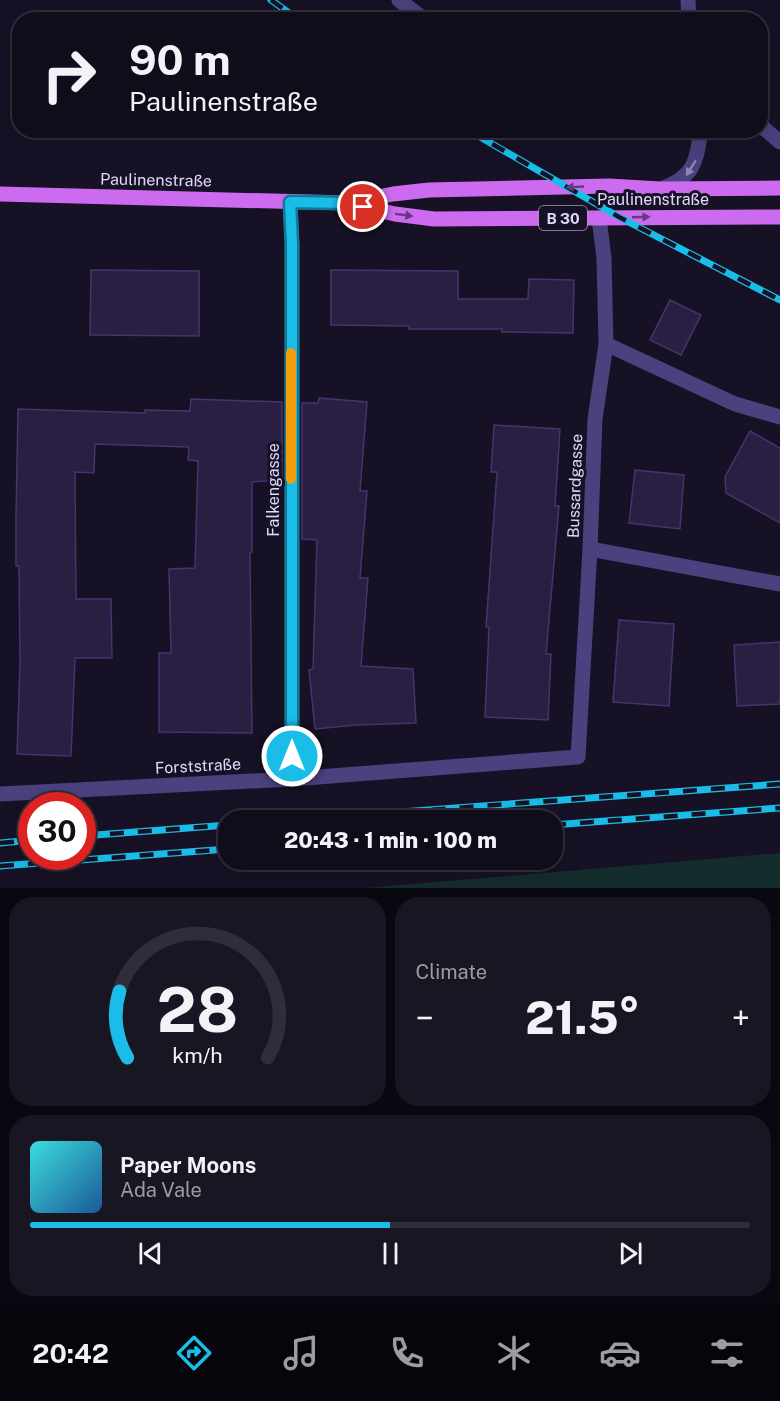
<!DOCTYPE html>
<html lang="en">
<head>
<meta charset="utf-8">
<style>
	:root { --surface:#100d1b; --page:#191624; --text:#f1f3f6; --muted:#9c9ca3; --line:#302d3a; --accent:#19bde7 }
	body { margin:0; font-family:"Public Sans",sans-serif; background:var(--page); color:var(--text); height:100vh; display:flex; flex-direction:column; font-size:22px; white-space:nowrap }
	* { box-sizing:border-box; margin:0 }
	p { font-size:20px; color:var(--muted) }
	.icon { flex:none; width:33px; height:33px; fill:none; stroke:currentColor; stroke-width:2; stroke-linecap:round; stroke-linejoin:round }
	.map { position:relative; height:888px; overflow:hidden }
	.sheet { display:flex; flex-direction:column; gap:9px; padding:9px; background:#09070f; flex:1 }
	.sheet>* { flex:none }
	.top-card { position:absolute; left:12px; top:12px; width:756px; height:126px; border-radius:24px; box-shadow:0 6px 24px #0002,0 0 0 2px var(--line); background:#100d1b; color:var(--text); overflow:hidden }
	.speed { position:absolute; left:18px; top:792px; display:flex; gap:12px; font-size:30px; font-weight:700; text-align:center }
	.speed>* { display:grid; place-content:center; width:78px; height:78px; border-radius:50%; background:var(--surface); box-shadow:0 6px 24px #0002,0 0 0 2px var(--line); line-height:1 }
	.speed .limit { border:9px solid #d22; background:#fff; color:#111 }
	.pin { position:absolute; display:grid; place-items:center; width:51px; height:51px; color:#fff; margin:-26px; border:3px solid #fff; border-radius:50%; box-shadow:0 2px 6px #0007 }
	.me { position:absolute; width:66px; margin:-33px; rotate:0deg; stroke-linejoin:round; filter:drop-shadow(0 0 4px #0008) }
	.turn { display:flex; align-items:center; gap:21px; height:126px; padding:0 18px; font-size:27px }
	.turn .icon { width:78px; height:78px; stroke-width:2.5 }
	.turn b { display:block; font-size:42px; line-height:51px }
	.big { font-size:45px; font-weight:800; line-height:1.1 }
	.sheet .widget { flex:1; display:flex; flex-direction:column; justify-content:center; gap:9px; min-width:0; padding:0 21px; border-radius:24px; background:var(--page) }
	.sheet .dial { align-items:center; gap:0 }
	.dial svg { height:156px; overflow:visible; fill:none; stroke:var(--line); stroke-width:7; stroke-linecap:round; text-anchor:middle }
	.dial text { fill:var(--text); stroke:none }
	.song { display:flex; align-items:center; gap:18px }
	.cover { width:72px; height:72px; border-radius:9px; background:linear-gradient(135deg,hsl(180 70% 55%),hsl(210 70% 35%)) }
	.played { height:6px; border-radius:3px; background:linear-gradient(90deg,var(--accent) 50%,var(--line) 50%) }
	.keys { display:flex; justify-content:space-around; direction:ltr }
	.heat { display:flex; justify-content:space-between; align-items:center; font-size:33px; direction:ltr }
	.sheet .tiles { flex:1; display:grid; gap:9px; grid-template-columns:1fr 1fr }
	.widget:last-child { grid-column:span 2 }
	.trip { position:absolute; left:218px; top:810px; width:345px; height:60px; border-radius:24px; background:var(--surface); box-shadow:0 6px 24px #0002,0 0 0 2px var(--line); font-weight:800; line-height:60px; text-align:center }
	.dock { display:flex; height:96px; justify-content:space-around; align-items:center; background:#06050b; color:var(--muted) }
	.dock .icon { width:42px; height:42px }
	.dock .current { color:var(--accent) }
	.dock b { font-size:27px; color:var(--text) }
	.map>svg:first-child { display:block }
	.green { fill:#152c2d }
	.building { fill:#2a1f43; stroke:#45346d; stroke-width:1.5 }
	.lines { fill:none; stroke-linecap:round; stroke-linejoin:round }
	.minor { stroke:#4a417e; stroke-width:15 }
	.major { stroke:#cc6bef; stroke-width:15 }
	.rail-casing { stroke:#19bde7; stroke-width:7 }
	.rail { stroke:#161124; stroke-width:4.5; stroke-dasharray:14; stroke-linecap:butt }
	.oneway { fill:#8e85b6 }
	.oneway2 { fill:#68397f }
	.route-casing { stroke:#107b96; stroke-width:15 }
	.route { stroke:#19bde7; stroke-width:10 }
	.slow { stroke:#f59e0b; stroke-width:10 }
	.labels { text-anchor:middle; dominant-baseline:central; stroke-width:6; stroke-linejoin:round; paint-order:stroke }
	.shield { fill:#161124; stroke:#a39cba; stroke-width:1.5 }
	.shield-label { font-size:15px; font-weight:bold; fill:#e0d8fb }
	.street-label { font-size:16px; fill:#e0d8fb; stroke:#161124 }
</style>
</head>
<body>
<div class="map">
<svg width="780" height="888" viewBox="0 0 780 888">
	<rect width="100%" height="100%" fill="#161124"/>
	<!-- green -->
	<path class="green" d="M 780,853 L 780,888 L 364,888 Z"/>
	<!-- building -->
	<path class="building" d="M 91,270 L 199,271 L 199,336 L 90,335 Z
		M 331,270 L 458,271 L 458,299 L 528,299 L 529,279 L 574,280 L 573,333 L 502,332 L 502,329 L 409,329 L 409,326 L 331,325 Z
		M 670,300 L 701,315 L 681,355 L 650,340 Z
		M 319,398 L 367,402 L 360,491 L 367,491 L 360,578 L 368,578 L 361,666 L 413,669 L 416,723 L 356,725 L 315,729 L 309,670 L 313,669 L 317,540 L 302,539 L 302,403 L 318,403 Z
		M 191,399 L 282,402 L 282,480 L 252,482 L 252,552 L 250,552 L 252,733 L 159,732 L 159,653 L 171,653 L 169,569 L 195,568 L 198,461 L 188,460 L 189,447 L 95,444 L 94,473 L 75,472 L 76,599 L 111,599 L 112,658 L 75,658 L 71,756 L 17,754 L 20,664 L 19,566 L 16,566 L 16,516 L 18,409 L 145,413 L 145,410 L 190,411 Z
		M 494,425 L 560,429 L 555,506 L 559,506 L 546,654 L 551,654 L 548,720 L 485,717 L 489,627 L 486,627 L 497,472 L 491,472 Z
		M 750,431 L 780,448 L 780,523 L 726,493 L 725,477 Z
		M 635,470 L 684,475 L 680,529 L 629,523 Z
		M 619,620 L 674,624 L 669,706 L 613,702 Z
		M 780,642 L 780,704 L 737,706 L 734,645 Z"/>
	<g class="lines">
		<!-- minor -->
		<path class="minor" d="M 399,0 L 425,20
			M 688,0 L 689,20
			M 760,125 L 780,142
			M 661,189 C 694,177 696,163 701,130
			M 290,202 L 292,244 L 292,779
			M 606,344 L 735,404 L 780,417
			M 590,549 L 780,584
			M 0,794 L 292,779 L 578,757 L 590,549 L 595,419 L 606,344 L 604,258 L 599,218"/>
		<!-- major -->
		<path class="major" d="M 0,194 L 347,203 L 395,214 L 434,219 L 780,217
			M 353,202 L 393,194 L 429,190 L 609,186 L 660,189 L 780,188"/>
		<!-- rail casing -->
		<g class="rail-casing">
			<path id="rail" d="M 271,0 L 299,20
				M 468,130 L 619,217 L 780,300
				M 292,820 L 780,784
				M 552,825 L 780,808
				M 82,836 L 228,825
				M 0,843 L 32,840
				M 0,866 L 228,849"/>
		</g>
		<!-- rail -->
		<use href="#rail" class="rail"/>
	</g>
	<!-- one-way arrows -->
	<defs><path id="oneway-solid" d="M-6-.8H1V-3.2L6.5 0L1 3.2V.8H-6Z" transform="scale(1.5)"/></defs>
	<use class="oneway" href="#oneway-solid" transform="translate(691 168) rotate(122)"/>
	<g class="oneway2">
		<use href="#oneway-solid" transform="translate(575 187) rotate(177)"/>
		<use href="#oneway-solid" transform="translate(404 215) rotate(7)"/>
		<use href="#oneway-solid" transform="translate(641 217) rotate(-2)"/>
	</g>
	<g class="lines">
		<!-- route casing -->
		<g class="route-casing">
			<path id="route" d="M 292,756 L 292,244 L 290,202 L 347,203 L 363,207"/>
		</g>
		<!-- route -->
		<use href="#route" class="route"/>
		<!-- slow -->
		<path class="slow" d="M 291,479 L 291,353"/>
	</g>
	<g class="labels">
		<!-- shield labels -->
		<rect class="shield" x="539" y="206" width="48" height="24" rx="4.5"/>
		<g class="shield-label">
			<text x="563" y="218">B 30</text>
		</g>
		<!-- street labels -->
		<g class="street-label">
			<text transform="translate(156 180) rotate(1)">Paulinenstraße</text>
			<text x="653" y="199">Paulinenstraße</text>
			<text transform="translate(575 486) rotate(-88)">Bussardgasse</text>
			<text transform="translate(273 490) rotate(-90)">Falkengasse</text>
			<text transform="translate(198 766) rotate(-3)">Forststraße</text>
		</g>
	</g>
</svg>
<div class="speed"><div class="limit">30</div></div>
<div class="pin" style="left:363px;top:207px;background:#d93025"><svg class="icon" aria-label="arrive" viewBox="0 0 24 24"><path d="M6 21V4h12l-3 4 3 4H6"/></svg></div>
<svg class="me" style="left:292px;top:756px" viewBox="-20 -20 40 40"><circle r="17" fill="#19bde7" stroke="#fff" stroke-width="3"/><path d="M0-11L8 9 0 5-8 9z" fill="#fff"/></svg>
<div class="trip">20:43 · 1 min · 100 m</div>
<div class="top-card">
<div class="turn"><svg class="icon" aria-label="right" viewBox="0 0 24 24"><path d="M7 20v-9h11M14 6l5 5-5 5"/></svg><div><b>90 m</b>Paulinenstraße</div></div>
</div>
</div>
<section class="sheet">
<div class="tiles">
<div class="widget dial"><svg viewBox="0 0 100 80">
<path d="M14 69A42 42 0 1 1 86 69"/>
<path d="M14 69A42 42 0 0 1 10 35" stroke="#19bde7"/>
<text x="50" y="56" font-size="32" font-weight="700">28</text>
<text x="50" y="72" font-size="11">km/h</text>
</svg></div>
<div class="widget"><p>Climate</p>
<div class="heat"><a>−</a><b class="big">21.5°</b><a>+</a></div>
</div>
<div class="widget">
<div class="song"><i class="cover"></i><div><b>Paper Moons</b><p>Ada Vale</p></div></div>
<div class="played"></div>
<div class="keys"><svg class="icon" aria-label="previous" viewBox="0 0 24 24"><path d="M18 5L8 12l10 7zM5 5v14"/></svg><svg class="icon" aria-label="pause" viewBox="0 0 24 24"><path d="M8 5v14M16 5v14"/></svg><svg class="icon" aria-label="next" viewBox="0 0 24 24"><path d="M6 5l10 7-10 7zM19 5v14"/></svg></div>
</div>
</div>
</section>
<nav class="dock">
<b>20:42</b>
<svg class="icon current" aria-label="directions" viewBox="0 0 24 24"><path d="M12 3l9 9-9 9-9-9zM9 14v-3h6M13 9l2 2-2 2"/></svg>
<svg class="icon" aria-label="music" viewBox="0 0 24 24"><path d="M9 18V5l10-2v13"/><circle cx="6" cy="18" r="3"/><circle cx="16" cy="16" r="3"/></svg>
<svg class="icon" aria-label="phone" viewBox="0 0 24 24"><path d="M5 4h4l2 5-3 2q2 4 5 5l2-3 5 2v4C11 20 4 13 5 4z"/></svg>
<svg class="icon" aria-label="climate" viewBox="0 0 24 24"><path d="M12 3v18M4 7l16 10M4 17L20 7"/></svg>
<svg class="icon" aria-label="car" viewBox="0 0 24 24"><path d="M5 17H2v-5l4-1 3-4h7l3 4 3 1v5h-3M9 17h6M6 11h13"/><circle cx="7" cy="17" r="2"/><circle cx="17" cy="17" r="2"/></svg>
<svg class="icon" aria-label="filters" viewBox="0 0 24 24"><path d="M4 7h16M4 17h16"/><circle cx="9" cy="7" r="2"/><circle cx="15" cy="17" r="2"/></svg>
</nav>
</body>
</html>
